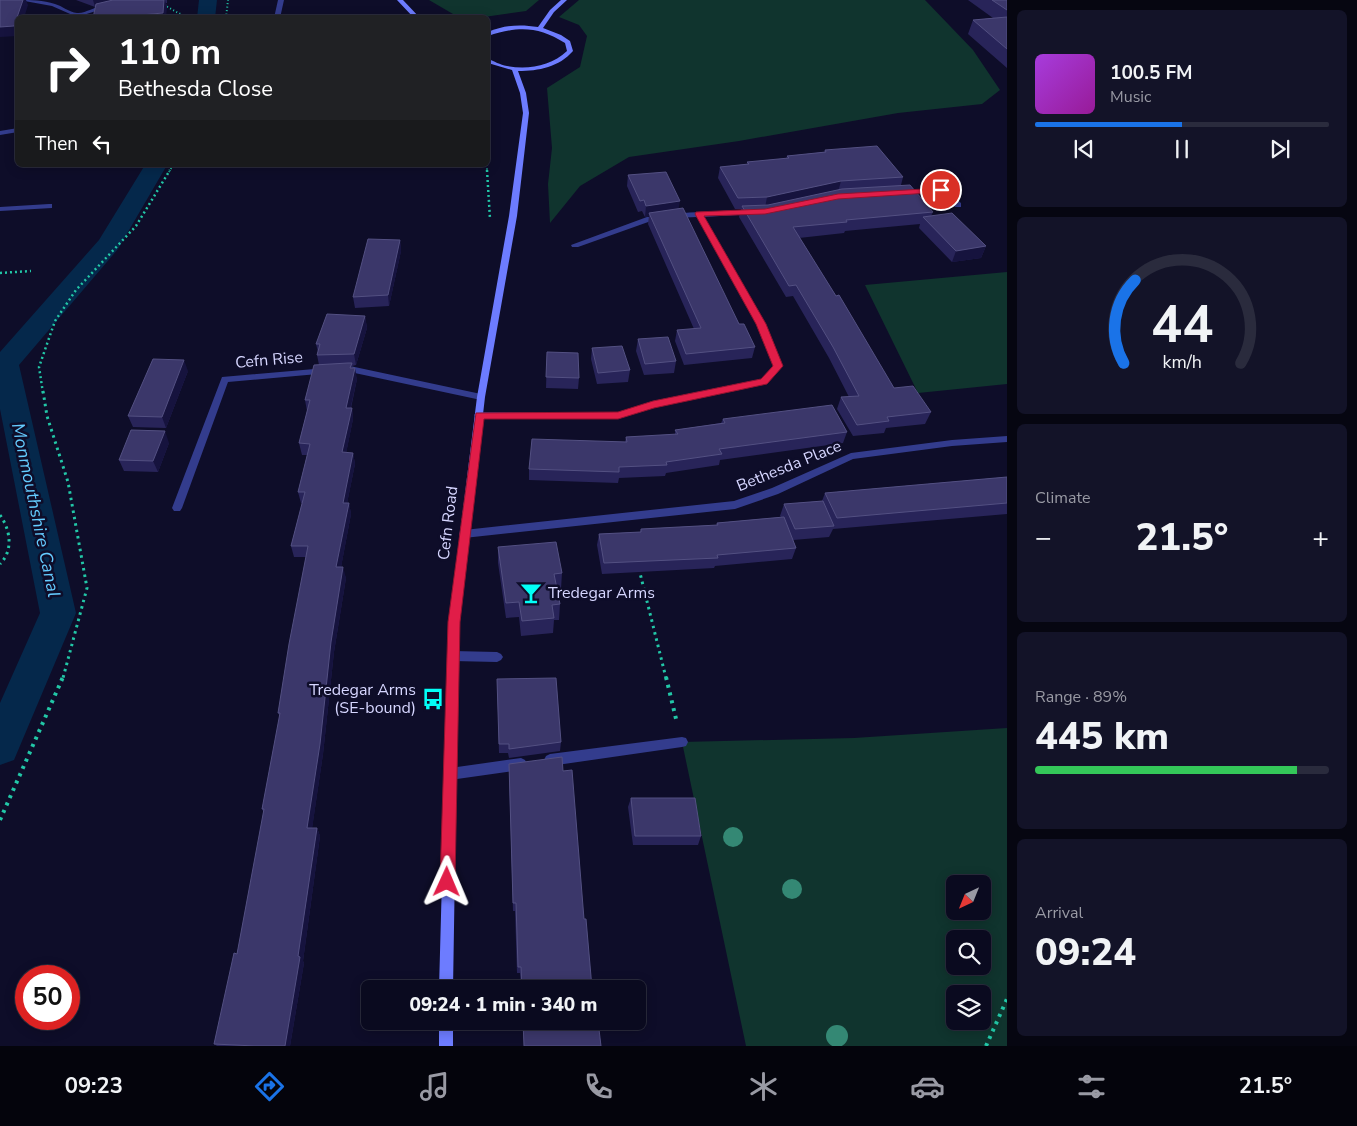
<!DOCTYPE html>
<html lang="en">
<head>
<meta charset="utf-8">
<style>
	:root { --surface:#0a0a1f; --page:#131328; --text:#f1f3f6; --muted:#999aa4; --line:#2a2b3d; --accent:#1a73e8 }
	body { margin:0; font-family:"Nunito Sans",sans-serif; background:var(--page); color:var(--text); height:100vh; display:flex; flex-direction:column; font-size:19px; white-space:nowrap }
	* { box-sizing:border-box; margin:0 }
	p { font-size:16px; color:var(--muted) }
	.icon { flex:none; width:28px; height:28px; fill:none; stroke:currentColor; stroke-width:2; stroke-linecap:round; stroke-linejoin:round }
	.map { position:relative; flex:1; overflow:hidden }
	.side { display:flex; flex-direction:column; gap:10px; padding:10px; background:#060611; width:350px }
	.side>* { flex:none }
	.hud { position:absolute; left:15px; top:15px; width:475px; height:152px; border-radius:8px; box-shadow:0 2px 12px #0003,0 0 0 1px var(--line); background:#202124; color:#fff; overflow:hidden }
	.needle { width:32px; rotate:223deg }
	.buttons { position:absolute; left:946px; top:875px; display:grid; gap:10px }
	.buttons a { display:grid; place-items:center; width:45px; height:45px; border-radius:8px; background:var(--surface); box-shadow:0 2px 12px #0003,0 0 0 1px var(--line); font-size:25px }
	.speed { position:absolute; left:15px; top:965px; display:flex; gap:10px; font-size:25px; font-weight:700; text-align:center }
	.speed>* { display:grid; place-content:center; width:65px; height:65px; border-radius:50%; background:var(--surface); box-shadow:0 2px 12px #0003,0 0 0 1px var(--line); line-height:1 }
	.speed .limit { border:8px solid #d22; background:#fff; color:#111 }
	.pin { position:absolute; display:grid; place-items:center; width:42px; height:42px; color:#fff; margin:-21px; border:2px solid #fff; border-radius:50%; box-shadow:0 1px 5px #0007 }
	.me { position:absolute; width:55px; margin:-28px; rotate:1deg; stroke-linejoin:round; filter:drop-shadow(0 0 4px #0008) }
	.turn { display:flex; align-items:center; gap:18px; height:105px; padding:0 20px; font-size:22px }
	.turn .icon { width:65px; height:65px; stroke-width:2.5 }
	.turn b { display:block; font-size:35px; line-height:42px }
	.then { display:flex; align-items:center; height:48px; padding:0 20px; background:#0003; gap:10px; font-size:19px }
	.big { font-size:38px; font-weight:800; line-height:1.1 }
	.side .tile { flex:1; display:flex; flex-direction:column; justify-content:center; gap:8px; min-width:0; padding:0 18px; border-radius:8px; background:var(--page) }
	.side .dial { align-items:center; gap:0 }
	.dial svg { height:130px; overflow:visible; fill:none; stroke:var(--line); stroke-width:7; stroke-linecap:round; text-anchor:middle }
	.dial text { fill:var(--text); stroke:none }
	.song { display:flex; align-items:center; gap:15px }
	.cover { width:60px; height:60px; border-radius:8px; background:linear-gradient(135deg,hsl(280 70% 55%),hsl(300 70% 35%)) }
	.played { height:5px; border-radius:2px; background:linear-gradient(90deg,var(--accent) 50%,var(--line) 50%) }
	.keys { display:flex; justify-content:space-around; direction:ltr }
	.heat { display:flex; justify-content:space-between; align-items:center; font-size:28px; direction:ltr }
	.charge { height:8px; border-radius:4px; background:linear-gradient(90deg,#34c759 89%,var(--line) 0) }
	.trip { position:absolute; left:361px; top:980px; width:285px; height:50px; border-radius:8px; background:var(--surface); box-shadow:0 2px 12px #0003,0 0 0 1px var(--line); font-weight:800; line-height:50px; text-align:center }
	.menu { display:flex; height:80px; justify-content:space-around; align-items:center; background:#04040c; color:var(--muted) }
	.menu .icon { width:35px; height:35px }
	.menu .active { color:var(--accent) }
	.menu b { font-size:22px; color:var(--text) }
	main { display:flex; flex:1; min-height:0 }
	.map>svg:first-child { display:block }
	.green { fill:#10342e; fill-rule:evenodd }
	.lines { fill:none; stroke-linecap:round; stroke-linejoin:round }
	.canal { fill:#05284b; fill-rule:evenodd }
	.path-far3 { stroke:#22c7a7; stroke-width:2; stroke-dasharray:1 2.5; stroke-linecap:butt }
	.path-far2 { stroke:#22c7a7; stroke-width:2.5; stroke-dasharray:2 3; stroke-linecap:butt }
	.path-far1 { stroke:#22c7a7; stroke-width:3; stroke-dasharray:2.5 4; stroke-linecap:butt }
	.path { stroke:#22c7a7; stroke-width:4; stroke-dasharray:3 5; stroke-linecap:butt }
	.service { fill:#333c8d; fill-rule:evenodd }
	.minor { fill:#333c8d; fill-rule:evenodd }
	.tertiary { fill:#333c8d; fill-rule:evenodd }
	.secondary { fill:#6d7cff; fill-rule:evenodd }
	.tree { fill:#348874 }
	.wall { fill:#282459 }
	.shaded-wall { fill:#16133e }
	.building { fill:#3b376a; stroke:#535082 }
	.route { fill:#e11d48; stroke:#92132f }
	.labels { text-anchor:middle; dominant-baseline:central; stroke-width:5; stroke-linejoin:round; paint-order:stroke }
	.street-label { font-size:16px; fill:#d6d6ff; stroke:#0e0d29 }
	.poi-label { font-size:16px; fill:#d6d6ff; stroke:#0e0d29; text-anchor:start }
	.water-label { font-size:18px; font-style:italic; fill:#64ccff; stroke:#0e0d29 }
</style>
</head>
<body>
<main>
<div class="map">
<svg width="1007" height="1046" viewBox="0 0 1007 1046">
	<rect width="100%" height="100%" fill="#0e0d29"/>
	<!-- green -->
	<path class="green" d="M 429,0 L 539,0 L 526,11 L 484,17 L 468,18 L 453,14 Z
		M 579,0 L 925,0 L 973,50 L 1000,90 L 982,104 L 898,113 L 739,141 L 629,157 L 580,186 L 550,223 L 548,184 L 552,148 L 547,88 L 580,67 L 587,36 L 579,25 L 559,17 Z
		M 1007,272 L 1007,384 L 918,393 L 865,285 Z
		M 1007,728 L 1007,1046 L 746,1046 L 682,742 L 854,738 ZM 955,884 L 982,884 L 982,911 L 955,911 ZM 955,939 L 982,939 L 982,966 L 955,966 ZM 955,994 L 982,994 L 982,1021 L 955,1021 Z"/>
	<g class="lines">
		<!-- canal -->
		<path class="canal" d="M 199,0 L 217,0 L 215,18 L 197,18 Z
			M 145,165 L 167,165 L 118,249 L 19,365 L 76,613 L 14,760 L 0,765 L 0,703 L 40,613 L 0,409 L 0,352 L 99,240 Z"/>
		<!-- path-far3 -->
		<path class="path-far3" d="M 164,5 L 182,15 L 183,18
			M 226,18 L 228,0
			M 487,165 L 487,172
			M 169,172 L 173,165"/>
		<!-- path-far2 -->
		<path class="path-far2" d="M 487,170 L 490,219
			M 0,273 L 31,271
			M 43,393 L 39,367 L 55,321 L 76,290 L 136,226 L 170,170"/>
		<!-- path-far1 -->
		<path class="path-far1" d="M 43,391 L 47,416 L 68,482 L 87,588 L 63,678
			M 0,515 C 10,529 14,550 0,564
			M 639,569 L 666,678"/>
		<!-- path -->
		<path class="path" d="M 666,677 L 677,723
			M 0,820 L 63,677
			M 986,1046 L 1007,999"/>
		<!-- service -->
		<path class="service" d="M 49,204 L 52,204 L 52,208 L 0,211 L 0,207 Z
			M 453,651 L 497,652 L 501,654 L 503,657 L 501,660 L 497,662 L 453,661 L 449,659 L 447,656 L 449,653 Z
			M 682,737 L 686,738 L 688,742 L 686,746 L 682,747 L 550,766 L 546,764 L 544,760 L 546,756 L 550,754 Z
			M 521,758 L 525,760 L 527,764 L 525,768 L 521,770 L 450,780 L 446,778 L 444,774 L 446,770 L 450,768 Z"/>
		<!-- minor -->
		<path class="minor" d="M 19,0 C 31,0 43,0 55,4 C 62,6 69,12 77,13 C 88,14 98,2 111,8 L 96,11 L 77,17 L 52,6 Z
			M 937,173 L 940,175 L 944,189 L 961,203 L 961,207 L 955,207 L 939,192 L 902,195 L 898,193 L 902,191 L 937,188 L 934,175 Z
			M 752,210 L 756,212 L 755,214 L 704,217 L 765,324 L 782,366 L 767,383 L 654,407 L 618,419 L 476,417 L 474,415 L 476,413 L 479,412 L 618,413 L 653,401 L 761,379 L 774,366 L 757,324 L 697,217 L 674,218 L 670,216 C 678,211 738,211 752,210 Z
			M 660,216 L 663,216 L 663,220 L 651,221 L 578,247 L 572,247 L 571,245 L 647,217 Z
			M 350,366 L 481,394 L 485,397 L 481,400 L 350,372 L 343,373 L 339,370 L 340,368 Z
			M 326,368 L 330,371 L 329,373 L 228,382 L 182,508 L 180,511 L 174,511 L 172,508 L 222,377 Z
			M 1007,436 L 1007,442 L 952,446 L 853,459 L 778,494 L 735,509 L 464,538 L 460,537 L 459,534 L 460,531 L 464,530 L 734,501 L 772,488 L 851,453 L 952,440 Z"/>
		<!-- tertiary -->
		<path class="tertiary" d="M 278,0 L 284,0 L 280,18 L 274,18 Z
			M 18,128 L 18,132 L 0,135 L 0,131 Z"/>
		<!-- secondary -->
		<path class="secondary" d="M 397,0 L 403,0 L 420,18 L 414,18 Z
			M 561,0 L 567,0 L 554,12 L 543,28 L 561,35 L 570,41 L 573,51 C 559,67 539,71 518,71 L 526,93 L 529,113 L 517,216 L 485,397 L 459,622 L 453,989 L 439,989 L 449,622 L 477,397 L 509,216 L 523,113 L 520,93 L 512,70 L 488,63 L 488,59 C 494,61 500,65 507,66 C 528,70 551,66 567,51 L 565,43 C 538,26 518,26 488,36 L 488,32 C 504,25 520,24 538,27 L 550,10 Z
			M 439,1021 L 453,1021 L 453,1046 L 439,1046 Z"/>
	</g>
	<!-- trees -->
	<g class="tree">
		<circle cx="733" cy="837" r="10"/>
		<circle cx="792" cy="889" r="10"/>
		<circle cx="837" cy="1036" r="11"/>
	</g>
	<!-- wall -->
	<path class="wall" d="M 76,0 L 167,0 L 167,3 L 166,3 L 167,7 L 95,7 Z
		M 968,0 L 1007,0 L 1007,68 L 968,34 L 973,20 L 993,18 Z
		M 825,150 L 903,177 L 901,185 L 933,212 L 931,216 L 986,246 L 981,258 L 952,262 L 919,228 L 920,224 L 845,231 L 844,233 L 799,238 L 894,388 L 931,412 L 925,424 L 886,428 L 884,433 L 853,436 L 837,409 L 841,397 L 849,397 L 829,358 L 793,296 L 786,297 L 739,217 L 741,209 L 735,209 L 718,178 L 720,167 L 747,164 L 747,162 L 786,159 L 787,156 L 824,152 Z
		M 628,175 L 678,209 L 739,324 L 755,347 L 752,358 L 684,365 L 675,341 L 677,330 L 694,329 L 648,224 L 649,216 L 645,217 L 642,211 L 638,212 L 627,186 Z
		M 400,240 L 401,251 L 389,306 L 355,308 L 353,297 Z
		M 365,316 L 367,328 L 356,365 L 352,366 L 357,379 L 351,408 L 352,408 L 353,419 L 346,453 L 353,453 L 355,464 L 347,503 L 349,503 L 351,514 L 341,567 L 346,578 L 334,652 L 323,754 L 312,828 L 317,828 L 320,836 L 303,961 L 304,963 L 290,1046 L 217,1046 L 214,1044 L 237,954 L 264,813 L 262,809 L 280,716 L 278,713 L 306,557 L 294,557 L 291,546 L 302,503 L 301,503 L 298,492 L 307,455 L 302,455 L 299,443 L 307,411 L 305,400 L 319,365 L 317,355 L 318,352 L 316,344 Z
		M 638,339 L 676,361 L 674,373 L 644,375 L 636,351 Z
		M 592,348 L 630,370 L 628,382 L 597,384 L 591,359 Z
		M 547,352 L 579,378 L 578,389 L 546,388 Z
		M 188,371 L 166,428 L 133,427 L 128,416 Z
		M 723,419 L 847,432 L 843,443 L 720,460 L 719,465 L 666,473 L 665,476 L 619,478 L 618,483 L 529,480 L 529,469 L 625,442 L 626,437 L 675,435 L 675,430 L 721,423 Z
		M 169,443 L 158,472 L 124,471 L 119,460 Z
		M 1007,477 L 1007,514 L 833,529 L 829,537 L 793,540 L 796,548 L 792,559 L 715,566 L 714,568 L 602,574 L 597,545 L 599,534 L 640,532 L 641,529 L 716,525 L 717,523 L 781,517 L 780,516 L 784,504 L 822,501 L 825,493 Z
		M 498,547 L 562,573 L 561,589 L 558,590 L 560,604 L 559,620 L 554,620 L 553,633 L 521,636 L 519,617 L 506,618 L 498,563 Z
		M 497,679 L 561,742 L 560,751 L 509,758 L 508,753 L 499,753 Z
		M 563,771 L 584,919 L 592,988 L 595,989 L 521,989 L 520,973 L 517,973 L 515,911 L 513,911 L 509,774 Z
		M 631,798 L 701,836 L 698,845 L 633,845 L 628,807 Z"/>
	<!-- shaded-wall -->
	<path class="shaded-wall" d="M 23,0 L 26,0 L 28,5 L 24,18 L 18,18 L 18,36 L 0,37 L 0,27 Z
		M 93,0 L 131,0 L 95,7 Z
		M 164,0 L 165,0 L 167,7 L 166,18 L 108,18 Z
		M 841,181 L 838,192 L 765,208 L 767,197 Z
		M 680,201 L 678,212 L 649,213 L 649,216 L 645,217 L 646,206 Z
		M 400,240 L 401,251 L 389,306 L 388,295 Z
		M 986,246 L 981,258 L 952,262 L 956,251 Z
		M 365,316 L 367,328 L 356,365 L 354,354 Z
		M 184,360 L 188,371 L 166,428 L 162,417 Z
		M 355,368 L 357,379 L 348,419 L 346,408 Z
		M 352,408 L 353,419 L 344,464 L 342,452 Z
		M 165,431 L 169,443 L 158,472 L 153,461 Z
		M 353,453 L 355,464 L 345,514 L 343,503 Z
		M 349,503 L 351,514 L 339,578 L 336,567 Z
		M 343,567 L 346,578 L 334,652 L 323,754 L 311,836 L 307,828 L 331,642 Z
		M 317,828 L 320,836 L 303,961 L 304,963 L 290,1046 L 285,1046 Z"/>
	<!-- building -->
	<path class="building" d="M 0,0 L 23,0 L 14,26 L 0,27 Z
		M 113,0 L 164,0 L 163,13 L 108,18 L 93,18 L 96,4 Z
		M 992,0 L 1007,0 L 1007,10 Z
		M 1007,17 L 1007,49 L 973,20 Z
		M 877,146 L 903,177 L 841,181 L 767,197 L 738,198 L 720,167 L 749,164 L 747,162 L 789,158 L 787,156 L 826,152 L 825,150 Z
		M 666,172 L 680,201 L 646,206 L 644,200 L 640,201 L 628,175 Z
		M 910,185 L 933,212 L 846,220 L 847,222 L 793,227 L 836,296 L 839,295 L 894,388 L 913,386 L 931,412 L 887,417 L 889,421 L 857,425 L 841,397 L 859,396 L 833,347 L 796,285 L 789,286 L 742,206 L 768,205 L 842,189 Z
		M 683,208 L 739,324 L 744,324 L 755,347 L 686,354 L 677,330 L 701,328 L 649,213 Z
		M 952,213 L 986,246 L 956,251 L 923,217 Z
		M 368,239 L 400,240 L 388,295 L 353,297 Z
		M 327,314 L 365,316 L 354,354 L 317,355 L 320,344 L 316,344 Z
		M 668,337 L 676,361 L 645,364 L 638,339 Z
		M 622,346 L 630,370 L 598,373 L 592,348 Z
		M 547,352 L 578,353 L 579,378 L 546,377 Z
		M 153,359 L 184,360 L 162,417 L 128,416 Z
		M 348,363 L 352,363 L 350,368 L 355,368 L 346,408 L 352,408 L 342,452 L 353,453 L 343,503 L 349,503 L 336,567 L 343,567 L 331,642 L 320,744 L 307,828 L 317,828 L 298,956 L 300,957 L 285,1046 L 255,1046 L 214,1044 L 234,953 L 237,954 L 264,809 L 262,809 L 280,713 L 278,713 L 289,644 L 308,546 L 291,546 L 305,492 L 298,492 L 310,444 L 299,443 L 310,400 L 305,400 L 314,365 Z
		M 832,405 L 847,432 L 719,449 L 722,454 L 666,462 L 667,465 L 619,467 L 619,472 L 529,469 L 532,439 L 627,442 L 626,437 L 678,434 L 675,430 L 725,423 L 723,419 Z
		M 131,430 L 165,431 L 153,461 L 119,460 Z
		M 1007,477 L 1007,503 L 837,518 L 825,493 Z
		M 823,501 L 834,526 L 795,529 L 784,504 Z
		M 784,517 L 796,548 L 717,555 L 718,558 L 604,563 L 599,534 L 641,532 L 641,529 L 718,525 L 717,523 Z
		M 556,542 L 562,573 L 554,574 L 560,604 L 552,605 L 554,618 L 522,621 L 519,602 L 506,603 L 498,547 Z
		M 556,678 L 561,742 L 509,749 L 509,744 L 499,744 L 497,679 Z
		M 562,757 L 563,771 L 572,770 L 584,919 L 586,919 L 592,988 L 595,989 L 522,989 L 521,967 L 518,967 L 516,903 L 513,903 L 509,764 Z
		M 631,798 L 695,798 L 701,836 L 635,836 Z
		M 523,1021 L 598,1021 L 601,1046 L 524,1046 Z"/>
	<!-- route -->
	<path class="route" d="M 941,188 L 944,188 L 944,192 L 838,199 L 765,214 L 704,216 L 766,324 L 783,366 L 767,384 L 654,408 L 618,419 L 484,419 L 460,622 L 455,882 L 453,887 L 447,890 L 442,887 L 440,882 L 448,622 L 476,413 L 618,412 L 653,401 L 761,379 L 773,366 L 756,324 L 695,214 L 696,212 L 765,209 L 838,194 Z"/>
	<!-- icons -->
	<defs>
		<g id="bar-bare" transform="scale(1.725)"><path d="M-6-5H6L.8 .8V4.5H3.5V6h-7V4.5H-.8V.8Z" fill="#02fff7" stroke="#0e0d29" stroke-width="2.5" paint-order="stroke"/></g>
		<g id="bus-bare" transform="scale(1.725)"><path d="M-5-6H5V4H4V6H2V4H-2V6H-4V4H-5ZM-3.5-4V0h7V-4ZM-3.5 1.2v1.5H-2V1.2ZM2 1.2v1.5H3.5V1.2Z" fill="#02fff7" stroke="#0e0d29" stroke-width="2.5" paint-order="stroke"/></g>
	</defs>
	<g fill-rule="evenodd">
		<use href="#bar-bare" x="531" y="593"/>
		<use href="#bus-bare" x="433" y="699"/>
	</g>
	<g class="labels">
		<!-- street labels -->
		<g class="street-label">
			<text transform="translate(269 360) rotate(-5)">Cefn Rise</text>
			<text transform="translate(789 466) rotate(-22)">Bethesda Place</text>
			<text transform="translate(448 523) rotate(-83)">Cefn Road</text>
		</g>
		<!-- poi labels -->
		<g class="poi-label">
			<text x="548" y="593">Tredegar Arms</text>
			<text x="416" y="690" text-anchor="end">Tredegar Arms<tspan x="416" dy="18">(SE-bound)</tspan></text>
		</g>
		<!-- water labels -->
		<g class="water-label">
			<text transform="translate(36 510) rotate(78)">Monmouthshire Canal</text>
		</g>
	</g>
</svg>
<div class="buttons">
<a><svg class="needle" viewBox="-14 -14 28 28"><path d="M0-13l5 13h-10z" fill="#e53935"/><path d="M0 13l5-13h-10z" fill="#999aa4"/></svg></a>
<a><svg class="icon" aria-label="search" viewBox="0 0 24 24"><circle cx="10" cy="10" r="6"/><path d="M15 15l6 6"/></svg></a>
<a><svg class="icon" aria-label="layers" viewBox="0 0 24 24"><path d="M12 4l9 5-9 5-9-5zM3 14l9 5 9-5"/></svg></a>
</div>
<div class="speed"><div class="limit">50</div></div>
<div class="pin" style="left:941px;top:190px;background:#d93025"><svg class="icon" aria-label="arrive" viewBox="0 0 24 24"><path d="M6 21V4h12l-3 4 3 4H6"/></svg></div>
<svg class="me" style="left:447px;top:882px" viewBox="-20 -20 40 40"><path d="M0-17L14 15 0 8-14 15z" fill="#e11d48" stroke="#fff" stroke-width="4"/></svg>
<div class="trip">09:24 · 1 min · 340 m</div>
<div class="hud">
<div class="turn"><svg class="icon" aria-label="right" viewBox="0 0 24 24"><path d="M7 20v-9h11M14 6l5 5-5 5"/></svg><div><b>110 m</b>Bethesda Close</div></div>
<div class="then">Then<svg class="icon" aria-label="left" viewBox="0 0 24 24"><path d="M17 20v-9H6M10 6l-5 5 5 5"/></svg></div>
</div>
</div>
<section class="side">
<div class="tile">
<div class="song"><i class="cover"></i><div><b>100.5 FM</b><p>Music</p></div></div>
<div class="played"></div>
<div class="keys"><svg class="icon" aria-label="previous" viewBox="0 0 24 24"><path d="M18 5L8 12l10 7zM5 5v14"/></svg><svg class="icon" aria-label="pause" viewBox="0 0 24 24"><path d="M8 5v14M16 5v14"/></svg><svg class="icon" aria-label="next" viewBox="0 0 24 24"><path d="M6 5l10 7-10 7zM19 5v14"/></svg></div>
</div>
<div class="tile dial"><svg viewBox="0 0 100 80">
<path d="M14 69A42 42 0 1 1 86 69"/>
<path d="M14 69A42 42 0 0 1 21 18" stroke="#1a73e8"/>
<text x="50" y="56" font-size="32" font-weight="700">44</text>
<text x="50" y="72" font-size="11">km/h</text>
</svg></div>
<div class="tile"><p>Climate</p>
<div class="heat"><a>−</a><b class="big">21.5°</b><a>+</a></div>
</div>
<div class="tile"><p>Range · 89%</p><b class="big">445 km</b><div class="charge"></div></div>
<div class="tile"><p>Arrival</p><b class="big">09:24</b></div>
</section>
</main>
<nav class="menu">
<b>09:23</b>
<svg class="icon active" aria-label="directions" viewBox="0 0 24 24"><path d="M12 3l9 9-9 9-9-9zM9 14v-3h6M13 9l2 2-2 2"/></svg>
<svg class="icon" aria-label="music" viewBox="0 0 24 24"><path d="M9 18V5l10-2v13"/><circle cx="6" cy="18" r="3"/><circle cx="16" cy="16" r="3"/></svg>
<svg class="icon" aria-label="phone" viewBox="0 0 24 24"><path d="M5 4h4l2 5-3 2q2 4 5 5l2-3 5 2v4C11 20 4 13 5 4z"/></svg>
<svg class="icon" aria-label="climate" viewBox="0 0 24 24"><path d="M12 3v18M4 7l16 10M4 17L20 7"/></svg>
<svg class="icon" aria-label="car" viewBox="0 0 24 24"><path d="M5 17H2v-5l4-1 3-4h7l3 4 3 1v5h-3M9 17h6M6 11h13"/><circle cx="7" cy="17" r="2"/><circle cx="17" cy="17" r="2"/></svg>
<svg class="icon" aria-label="filters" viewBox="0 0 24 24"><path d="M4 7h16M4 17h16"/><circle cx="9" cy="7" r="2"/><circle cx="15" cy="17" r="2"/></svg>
<b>21.5°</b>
</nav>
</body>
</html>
